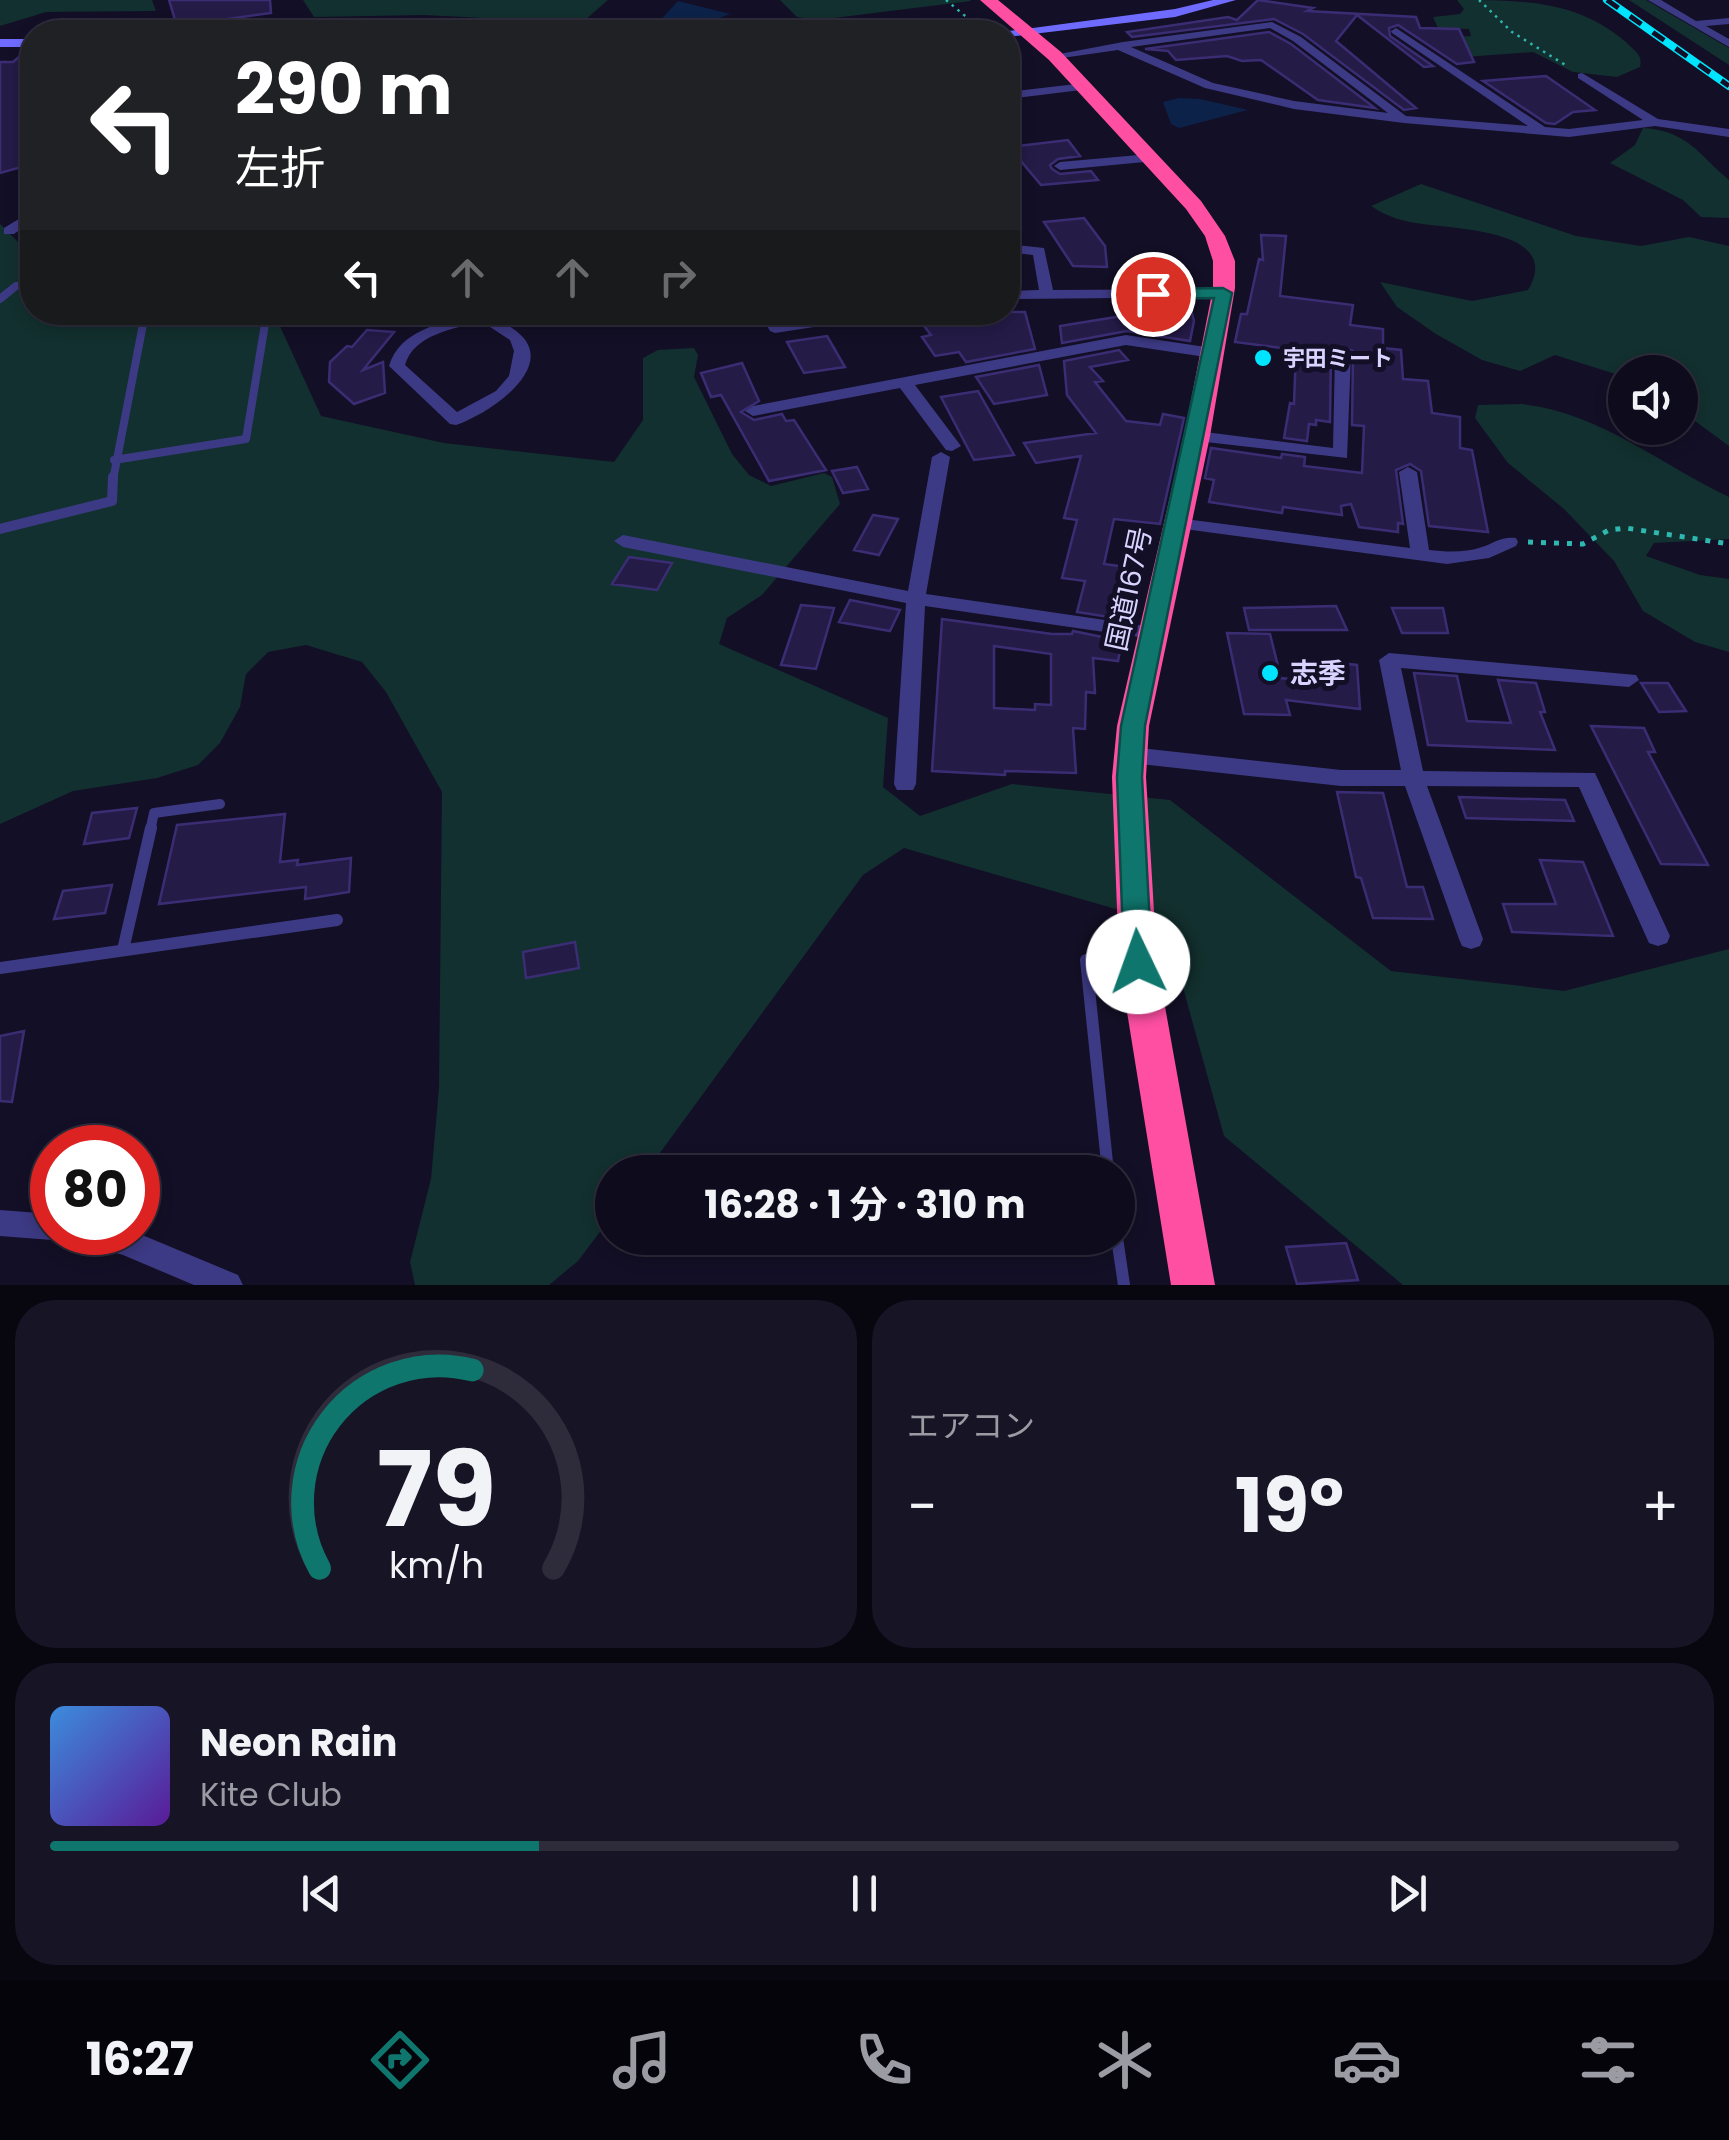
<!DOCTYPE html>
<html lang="ja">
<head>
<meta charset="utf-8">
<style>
	:root { --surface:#0e0b1c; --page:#171425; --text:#f1f3f6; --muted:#9b9ba3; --line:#2e2b3b; --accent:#0f766e }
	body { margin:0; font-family:Poppins,"Noto Sans JP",sans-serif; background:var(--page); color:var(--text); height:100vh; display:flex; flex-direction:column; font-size:38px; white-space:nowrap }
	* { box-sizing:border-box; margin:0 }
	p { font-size:32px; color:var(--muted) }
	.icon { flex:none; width:55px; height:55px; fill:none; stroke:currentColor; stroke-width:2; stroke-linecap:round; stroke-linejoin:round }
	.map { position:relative; height:1285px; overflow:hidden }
	.panel { display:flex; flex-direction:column; gap:15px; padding:15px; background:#08060f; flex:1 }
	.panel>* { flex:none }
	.hud { position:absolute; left:20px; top:20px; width:1000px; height:305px; border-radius:40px; box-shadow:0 5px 15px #0003,0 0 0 2px var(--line); background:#202124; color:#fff; overflow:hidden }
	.tools { position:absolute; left:1608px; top:355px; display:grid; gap:20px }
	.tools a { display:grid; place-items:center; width:90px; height:90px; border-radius:50%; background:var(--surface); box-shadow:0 5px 15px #0003,0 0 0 2px var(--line); font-size:50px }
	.speed { position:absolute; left:30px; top:1125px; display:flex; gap:20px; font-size:50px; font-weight:700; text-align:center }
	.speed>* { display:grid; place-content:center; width:130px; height:130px; border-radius:50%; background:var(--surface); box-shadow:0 5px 15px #0003,0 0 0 2px var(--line); line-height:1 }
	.speed .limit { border:15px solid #d22; background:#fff; color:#111 }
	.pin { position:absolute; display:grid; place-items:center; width:85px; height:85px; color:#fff; margin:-42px; border:5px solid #fff; border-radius:50%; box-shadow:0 2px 10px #0007 }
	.me { position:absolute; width:110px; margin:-55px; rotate:357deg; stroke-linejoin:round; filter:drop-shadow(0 0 8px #0008) }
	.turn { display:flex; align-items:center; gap:35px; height:210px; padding:0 50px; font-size:45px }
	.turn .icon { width:130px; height:130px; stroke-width:2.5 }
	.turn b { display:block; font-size:70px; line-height:85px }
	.lanes { display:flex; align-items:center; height:95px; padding:0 50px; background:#0003; justify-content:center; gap:50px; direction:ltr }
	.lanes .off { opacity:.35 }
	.big { font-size:75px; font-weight:700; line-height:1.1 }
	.panel .widget { flex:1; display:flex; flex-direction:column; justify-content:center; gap:15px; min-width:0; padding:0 35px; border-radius:40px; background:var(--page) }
	.panel .dial { align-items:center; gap:0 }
	.dial svg { height:260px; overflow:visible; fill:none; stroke:var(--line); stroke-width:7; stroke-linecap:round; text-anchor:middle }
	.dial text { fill:var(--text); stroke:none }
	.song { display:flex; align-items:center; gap:30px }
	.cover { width:120px; height:120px; border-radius:15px; background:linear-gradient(135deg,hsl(210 70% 55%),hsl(270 70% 35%)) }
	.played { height:10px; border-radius:5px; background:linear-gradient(90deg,var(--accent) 30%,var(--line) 30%) }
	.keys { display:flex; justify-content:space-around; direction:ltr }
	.heat { display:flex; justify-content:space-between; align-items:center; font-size:55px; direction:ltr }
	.panel .tiles { flex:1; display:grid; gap:15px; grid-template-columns:1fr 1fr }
	.widget:last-child { grid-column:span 2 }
	.trip { position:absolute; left:595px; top:1155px; width:540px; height:100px; border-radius:50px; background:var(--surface); box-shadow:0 5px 15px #0003,0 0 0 2px var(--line); font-weight:700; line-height:100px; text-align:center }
	.menu { display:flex; height:160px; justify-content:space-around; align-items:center; background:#06040b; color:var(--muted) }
	.menu .icon { width:70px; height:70px }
	.menu .active { color:var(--accent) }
	.menu b { font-size:45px; color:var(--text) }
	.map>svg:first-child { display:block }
	.green { fill:#12302f }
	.water { fill:#0c2248 }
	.building { fill:#241b47; stroke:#3b2d73; stroke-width:2.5; fill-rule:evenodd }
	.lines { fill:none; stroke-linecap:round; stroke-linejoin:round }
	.path-far1 { stroke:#2fb8b0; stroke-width:2.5; stroke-dasharray:2.5 5; stroke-linecap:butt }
	.path { stroke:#2fb8b0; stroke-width:5; stroke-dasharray:5 8; stroke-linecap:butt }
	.lane-far2 { stroke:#3d3a85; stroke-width:8 }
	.lane-far1 { stroke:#3d3a85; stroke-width:10 }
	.lane { stroke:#3d3a85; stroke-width:12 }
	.street { fill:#3d3a85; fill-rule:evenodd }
	.secondary { fill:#6f6bff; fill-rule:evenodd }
	.highway { fill:#ff4fa3; fill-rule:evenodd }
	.rail-casing { stroke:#00e5ff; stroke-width:8 }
	.rail { stroke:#130f26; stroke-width:5; stroke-dasharray:14; stroke-linecap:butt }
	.route { fill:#0f766e; stroke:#0a4d48; stroke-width:2.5 }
	.poi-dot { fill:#00e5ff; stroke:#130f26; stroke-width:4 }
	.labels { text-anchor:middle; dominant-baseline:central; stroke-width:10; stroke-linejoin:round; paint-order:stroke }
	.far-poi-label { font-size:22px; font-weight:bold; fill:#d9d4ff; stroke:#130f26; text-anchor:start }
	.street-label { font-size:28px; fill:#d9d4ff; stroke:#130f26 }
	.poi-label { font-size:28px; font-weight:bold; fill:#d9d4ff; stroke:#130f26; text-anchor:start }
</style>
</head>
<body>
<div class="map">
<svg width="1729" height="1285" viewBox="0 0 1729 1285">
	<rect width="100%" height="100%" fill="#130f26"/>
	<!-- green -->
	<path class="green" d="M 0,0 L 152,0 L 156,11 L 46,12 L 0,26 Z
		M 303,0 L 608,0 L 585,20 L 569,22 L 423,15 L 314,17 Z
		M 780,0 L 970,0 L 971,1 L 818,20 L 797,17 Z
		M 1457,0 C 1523,0 1577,0 1626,42 C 1634,51 1643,54 1640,67 L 1617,77 L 1573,72 L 1533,52 L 1451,58 L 1441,38 L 1471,36 L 1469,29 L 1438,28 L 1433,17 L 1460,14 L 1464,9 Z
		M 1629,0 L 1646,0 L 1729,48 L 1729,65 Z
		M 1643,128 C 1688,131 1697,153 1729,180 L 1729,218 L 1701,217 L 1683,200 L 1610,163 L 1635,145 Z
		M 1421,184 L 1576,236 L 1641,246 L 1689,237 L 1729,246 L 1729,446 L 1680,410 L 1680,372 L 1625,372 L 1625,377 L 1555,355 L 1520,371 L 1482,360 L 1436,334 L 1397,307 L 1380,282 L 1472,301 L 1528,290 C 1564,230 1455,229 1423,224 C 1405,222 1387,217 1371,206 Z
		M 0,224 L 18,242 L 32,243 L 32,312 L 274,313 L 321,416 L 444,443 L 614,462 L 643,420 L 643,358 L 658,350 L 694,348 L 698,355 L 694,377 L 732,454 L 749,475 L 771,486 L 824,473 L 832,477 L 840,504 L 762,595 L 727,618 L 719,644 L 888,718 L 883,787 L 920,816 L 1012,784 L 1170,800 L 1391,971 L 1564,991 L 1729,949 L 1729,1285 L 1403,1285 L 1224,1136 L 1185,995 L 1171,925 L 904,848 L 863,875 L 646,1172 L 612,1172 L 612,1216 L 578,1261 L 549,1285 L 415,1285 L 410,1262 L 431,1179 L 439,1088 L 442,792 L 386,692 L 362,662 L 306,645 L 268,652 L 246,674 L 240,707 L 220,743 L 198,765 L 157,778 L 73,791 L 0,824 Z
		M 1522,404 C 1598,412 1662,465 1729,497 L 1729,539 L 1654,543 L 1646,556 L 1700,575 L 1729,579 L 1729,652 L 1695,642 L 1643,611 L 1614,561 L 1564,509 L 1508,463 L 1475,418 L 1478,405 Z"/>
	<!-- water -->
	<path class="water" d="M 678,1 L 730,14 L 709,22 L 696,32 L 652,29 Z
		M 1179,98 L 1200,99 L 1248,110 L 1179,128 L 1171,124 L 1163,102 Z"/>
	<!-- building -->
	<path class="building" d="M 169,0 L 270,0 L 271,13 L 177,26 Z
		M 1258,0 L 1313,8 L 1307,11 L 1416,17 L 1420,28 L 1459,29 L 1474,62 L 1457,64 L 1398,25 L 1389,28 L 1390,36 L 1433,66 L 1424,67 L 1357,15 L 1336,41 L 1416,108 L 1404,110 L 1303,34 L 1274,19 L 1132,37 L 1127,32 L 1228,17 L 1237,20 Z
		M 1269,32 L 1291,44 L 1375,108 L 1318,100 L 1261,60 L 1242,61 L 1227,56 L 1176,60 L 1168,51 L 1145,49 Z
		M 26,51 L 32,51 L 32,164 L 0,173 L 0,62 L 13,62 Z
		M 1546,76 L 1595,110 L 1573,112 L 1555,124 L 1546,123 L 1483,81 Z
		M 1068,140 L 1080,156 L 1058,159 L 1050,165 L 1052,169 L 1060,174 L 1091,171 L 1098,180 L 1041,185 L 1009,147 Z
		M 1084,218 L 1105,246 L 1107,267 L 1073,266 L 1044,222 Z
		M 1261,235 L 1286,236 L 1280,296 L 1353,305 L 1350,325 L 1383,329 L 1383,348 L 1401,350 L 1403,379 L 1428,381 L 1432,413 L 1460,417 L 1460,448 L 1472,450 L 1488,532 L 1429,526 L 1421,471 L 1410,464 L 1396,470 L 1403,524 L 1398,523 L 1398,532 L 1359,527 L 1351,504 L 1341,506 L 1342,515 L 1283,507 L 1282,513 L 1209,502 L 1214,480 L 1205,478 L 1211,448 L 1281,458 L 1282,454 L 1305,457 L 1304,466 L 1362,473 L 1364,426 L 1352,425 L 1353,351 L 1341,346 L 1331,354 L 1330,422 L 1316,420 L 1316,425 L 1309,424 L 1307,441 L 1284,438 L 1290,403 L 1294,404 L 1296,350 L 1235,342 L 1241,314 L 1247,314 L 1259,259 L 1263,260 Z
		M 1190,305 L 1194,321 L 1190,341 L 1127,331 L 1062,343 L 1060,326 Z
		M 948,312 L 1025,312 L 1035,349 L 966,362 L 959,352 L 935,356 L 922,337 L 931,335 L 918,318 Z
		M 367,330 L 394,332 L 363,370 L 383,362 L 385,393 L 354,404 L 329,382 L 330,362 L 347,346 L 352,347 Z
		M 827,336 L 845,367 L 804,373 L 787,342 Z
		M 1119,350 L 1128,360 L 1090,367 L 1103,381 L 1095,382 L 1126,421 L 1160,425 L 1163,414 L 1184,418 L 1160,524 L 1114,519 L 1104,564 L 1127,567 L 1116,618 L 1077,612 L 1085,581 L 1062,578 L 1077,520 L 1064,518 L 1081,456 L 1036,463 L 1024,443 L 1096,433 L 1067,395 L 1064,361 Z
		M 742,363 L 759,401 L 741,412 L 754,420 L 782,414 L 786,421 L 794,420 L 826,470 L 769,481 L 721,395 L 711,397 L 701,373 Z
		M 1039,365 L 1047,395 L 994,404 L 976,377 Z
		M 978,391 L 1014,455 L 974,460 L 941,397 Z
		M 857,467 L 868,489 L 843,493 L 832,471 Z
		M 873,515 L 898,519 L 879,555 L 854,550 Z
		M 629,557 L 672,563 L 657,590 L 612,584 Z
		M 850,600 L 900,610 L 890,631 L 839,622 Z
		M 801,605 L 834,608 L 816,669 L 781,665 Z
		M 1336,606 L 1347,630 L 1249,630 L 1244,608 Z
		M 1392,608 L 1443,608 L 1448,633 L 1402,633 Z
		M 942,619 L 1052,634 L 1072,634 L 1073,631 L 1122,641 L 1118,661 L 1093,658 L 1095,693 L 1086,692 L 1085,729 L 1073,728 L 1076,773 L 1005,771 L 1005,775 L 932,771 ZM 994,646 L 1051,654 L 1051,705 L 1035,704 L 1035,710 L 994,708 Z
		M 1227,633 L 1270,634 L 1281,678 L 1331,684 L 1328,662 L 1357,665 L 1360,709 L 1286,700 L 1290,715 L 1244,714 Z
		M 1414,673 L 1457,676 L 1467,721 L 1511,723 L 1498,680 L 1536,683 L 1545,712 L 1540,712 L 1555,750 L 1428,745 Z
		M 1641,683 L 1668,683 L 1686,711 L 1659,712 Z
		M 1591,726 L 1644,728 L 1655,752 L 1648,752 L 1708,865 L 1661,864 Z
		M 1337,792 L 1383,793 L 1407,887 L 1423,887 L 1433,919 L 1373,918 L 1361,878 L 1356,877 Z
		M 1459,797 L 1565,800 L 1574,821 L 1466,818 Z
		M 137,808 L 129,838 L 84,844 L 92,813 Z
		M 285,814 L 280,862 L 298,860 L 297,865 L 351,858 L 349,892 L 305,899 L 306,887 L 159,904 L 177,825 Z
		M 1540,860 L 1583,862 L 1613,936 L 1512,932 L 1503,904 L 1556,904 Z
		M 112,885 L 105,913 L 54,919 L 63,891 Z
		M 575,942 L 579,968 L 526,978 L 523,952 Z
		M 24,1031 L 12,1102 L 0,1101 L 0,1036 Z
		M 1346,1243 L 1358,1280 L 1297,1284 L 1286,1247 Z"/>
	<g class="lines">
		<!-- path-far1 -->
		<path class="path-far1" d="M 946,0 L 970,20 L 989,28
			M 1479,0 L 1512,32 L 1567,66
			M 569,30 L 595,32
			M 958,32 L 990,28"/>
		<!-- path -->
		<path class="path" d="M 1528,542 L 1583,544 L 1609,530 L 1626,528 L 1729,544"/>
		<!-- lane-far2 -->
		<path class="lane-far2" d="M 0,299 L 16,286 L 32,285
			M 114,460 L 246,439 L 267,312
			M 113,480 L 144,319 L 153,312"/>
		<!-- lane-far1 -->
		<path class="lane-far1" d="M 0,529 L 112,501 L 113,477
			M 150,831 L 154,813 L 220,804"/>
		<!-- lane -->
		<path class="lane" d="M 123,950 L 151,828
			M 0,968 L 337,920
			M 1108,1172 L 1086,960 L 1132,962
			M 1117,1238 L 1124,1285"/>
		<!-- street -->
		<path class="street" d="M 1648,0 L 1661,0 L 1696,21 L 1729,18 L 1729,24 L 1706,26 L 1729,39 L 1729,47 Z
			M 343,21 L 347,22 L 353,32 L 343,32 L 338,24 Z
			M 1272,22 L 1301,37 L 1406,116 L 1528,126 L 1392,33 L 1391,31 L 1396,28 L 1545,127 L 1569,129 L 1643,120 L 1578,78 L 1578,74 L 1582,73 L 1658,119 L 1729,129 L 1729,137 L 1655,126 L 1569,137 L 1404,123 L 1294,109 L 1205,88 L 1118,50 L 1055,59 L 1049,56 L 1123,42 ZM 1270,28 L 1293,41 L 1388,113 L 1294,101 L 1213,83 L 1131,47 Z
			M 1085,83 L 1089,85 L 1089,89 L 1008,99 L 1008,92 Z
			M 1150,154 L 1156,158 L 1155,161 L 1060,170 L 1054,166 L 1060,162 Z
			M 32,211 L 32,221 L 14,234 L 4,234 L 4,228 Z
			M 1008,244 L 1044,248 L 1053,290 L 1223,289 L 1230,293 L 1223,297 L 1008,299 L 1008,291 L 1039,290 L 1033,255 L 1008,252 Z
			M 470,312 C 488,312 497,318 512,328 C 566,363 489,414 456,425 L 450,424 L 389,366 C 400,330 439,324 471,315 ZM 481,321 L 510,340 L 514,351 L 509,376 L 496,391 L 457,412 L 405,365 C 414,334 454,329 481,321 Z
			M 585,312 L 600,312 L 603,320 L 600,323 L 590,323 Z
			M 759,312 L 774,312 L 780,323 L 846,312 L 886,312 L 879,317 L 775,333 L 770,331 Z
			M 1126,335 L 1212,348 L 1220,353 L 1212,358 L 1126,345 L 915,385 L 961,446 L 952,451 L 946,450 L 900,388 L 753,416 L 745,411 L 753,406 Z
			M 1343,349 L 1351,354 L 1347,458 L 1197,441 L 1189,436 L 1197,431 L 1333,448 L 1335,354 Z
			M 941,452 L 950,457 L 926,594 L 1153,627 L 1163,633 L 1153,639 L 925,606 L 916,784 L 913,790 L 897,790 L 894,784 L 906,603 L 623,547 L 614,541 L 623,535 L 908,591 L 932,457 Z
			M 1408,467 L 1417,472 L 1429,550 C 1446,552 1465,553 1482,547 C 1494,543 1502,536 1516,538 L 1518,542 L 1516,546 L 1489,558 L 1447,564 L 1177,528 L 1168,523 L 1177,518 L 1410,548 L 1399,472 Z
			M 1389,653 L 1636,675 L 1639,680 L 1629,687 L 1401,668 L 1423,771 L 1595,773 L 1670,936 L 1667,943 L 1658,946 L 1649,943 L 1579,787 L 1427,786 L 1483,939 L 1480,946 L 1471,949 L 1462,946 L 1459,939 L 1405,786 L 1341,786 L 1131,763 L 1123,760 L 1120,755 L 1123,750 L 1131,747 L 1341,770 L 1401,770 L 1379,660 Z
			M 0,1210 L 52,1214 L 52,1232 L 64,1232 L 52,1240 L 0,1236 Z
			M 70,1232 L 135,1232 L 238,1275 L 243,1285 L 194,1285 L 123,1255 L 74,1241 Z"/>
		<!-- secondary -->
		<path class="secondary" d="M 1213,0 L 1236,0 L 1175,17 L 1008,37 L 1008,32 L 1002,32 L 1175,9 Z
			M 361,19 L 549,28 L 556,32 L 361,27 L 217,32 L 224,28 Z
			M 0,39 L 32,39 L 32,47 L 0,47 Z"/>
		<!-- highway -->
		<path class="highway" d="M 980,0 L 998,0 L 1061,52 L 1201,201 L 1225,236 L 1235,261 L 1235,288 L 1210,436 L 1149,726 L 1146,777 L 1157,962 L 1215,1285 L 1171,1285 L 1119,962 L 1112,777 L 1117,726 L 1184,436 L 1213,288 L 1213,261 L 1205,236 L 1186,209 L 1049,60 Z"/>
		<!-- rail casing -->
		<g class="rail-casing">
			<path id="rail" d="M 1607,0 L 1729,86"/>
		</g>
		<!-- rail -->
		<use href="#rail" class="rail"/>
	</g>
	<!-- route -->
	<path class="route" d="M 1223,288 L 1232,293 L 1145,726 L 1142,777 L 1152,962 L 1148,970 L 1138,973 L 1128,970 L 1124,962 L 1117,777 L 1121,726 L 1214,298 L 1153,299 L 1144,294 L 1153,289 Z"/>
	<!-- markers -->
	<g class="poi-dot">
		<circle cx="1263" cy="358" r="10"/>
		<circle cx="1270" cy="673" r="10"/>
	</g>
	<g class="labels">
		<!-- far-poi labels -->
		<g class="far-poi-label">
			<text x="1283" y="358">宇田ミート</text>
		</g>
		<!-- street labels -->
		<g class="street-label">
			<text transform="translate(1129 589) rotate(-78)">国道167号</text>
		</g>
		<!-- poi labels -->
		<g class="poi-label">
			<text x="1290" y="673">志季</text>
		</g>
	</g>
</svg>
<div class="tools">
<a><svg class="icon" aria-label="sound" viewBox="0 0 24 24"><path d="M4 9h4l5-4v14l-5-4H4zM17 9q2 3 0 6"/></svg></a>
</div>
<div class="speed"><div class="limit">80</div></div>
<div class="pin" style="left:1153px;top:294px;background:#d93025"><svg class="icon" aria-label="arrive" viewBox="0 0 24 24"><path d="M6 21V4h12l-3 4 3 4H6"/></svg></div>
<svg class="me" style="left:1138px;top:962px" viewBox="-20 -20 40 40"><circle r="19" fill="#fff"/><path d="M0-13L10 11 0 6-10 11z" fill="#0f766e"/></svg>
<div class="trip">16:28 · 1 分 · 310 m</div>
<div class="hud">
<div class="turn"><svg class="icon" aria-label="left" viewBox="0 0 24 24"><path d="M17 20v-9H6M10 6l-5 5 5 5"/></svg><div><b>290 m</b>左折</div></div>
<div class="lanes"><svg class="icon" aria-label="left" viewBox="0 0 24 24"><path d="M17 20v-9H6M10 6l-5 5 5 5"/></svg><svg class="icon off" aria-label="ahead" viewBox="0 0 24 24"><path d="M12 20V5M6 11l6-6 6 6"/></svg><svg class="icon off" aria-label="ahead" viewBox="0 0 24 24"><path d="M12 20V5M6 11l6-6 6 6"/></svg><svg class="icon off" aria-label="right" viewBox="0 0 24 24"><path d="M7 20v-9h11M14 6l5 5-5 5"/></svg></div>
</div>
</div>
<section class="panel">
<div class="tiles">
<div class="widget dial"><svg viewBox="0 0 100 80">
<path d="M14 69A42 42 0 1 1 86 69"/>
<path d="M14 69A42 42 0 0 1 61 8" stroke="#0f766e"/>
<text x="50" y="56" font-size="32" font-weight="700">79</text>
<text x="50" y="72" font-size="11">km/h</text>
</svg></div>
<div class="widget"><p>エアコン</p>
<div class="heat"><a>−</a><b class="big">19°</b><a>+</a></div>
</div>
<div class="widget">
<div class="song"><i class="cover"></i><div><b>Neon Rain</b><p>Kite Club</p></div></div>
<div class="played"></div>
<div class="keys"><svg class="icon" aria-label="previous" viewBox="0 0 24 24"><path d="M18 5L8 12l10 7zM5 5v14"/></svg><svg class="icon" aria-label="pause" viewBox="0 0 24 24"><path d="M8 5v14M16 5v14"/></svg><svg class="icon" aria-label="next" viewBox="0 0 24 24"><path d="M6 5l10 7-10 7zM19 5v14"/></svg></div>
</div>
</div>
</section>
<nav class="menu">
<b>16:27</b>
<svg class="icon active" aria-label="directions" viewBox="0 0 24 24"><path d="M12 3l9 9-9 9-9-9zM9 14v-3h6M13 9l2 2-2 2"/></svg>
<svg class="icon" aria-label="music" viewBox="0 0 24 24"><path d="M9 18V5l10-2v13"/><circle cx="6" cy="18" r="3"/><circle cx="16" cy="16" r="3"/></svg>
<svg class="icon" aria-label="phone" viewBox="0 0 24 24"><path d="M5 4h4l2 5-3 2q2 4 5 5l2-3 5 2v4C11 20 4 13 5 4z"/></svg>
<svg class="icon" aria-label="climate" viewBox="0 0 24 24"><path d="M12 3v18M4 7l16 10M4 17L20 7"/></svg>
<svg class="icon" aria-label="car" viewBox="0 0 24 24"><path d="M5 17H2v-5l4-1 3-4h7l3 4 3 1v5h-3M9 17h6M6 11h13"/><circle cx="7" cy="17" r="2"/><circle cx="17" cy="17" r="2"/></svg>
<svg class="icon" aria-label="filters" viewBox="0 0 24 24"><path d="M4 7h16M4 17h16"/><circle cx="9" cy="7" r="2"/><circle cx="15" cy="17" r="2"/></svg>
</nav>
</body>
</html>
